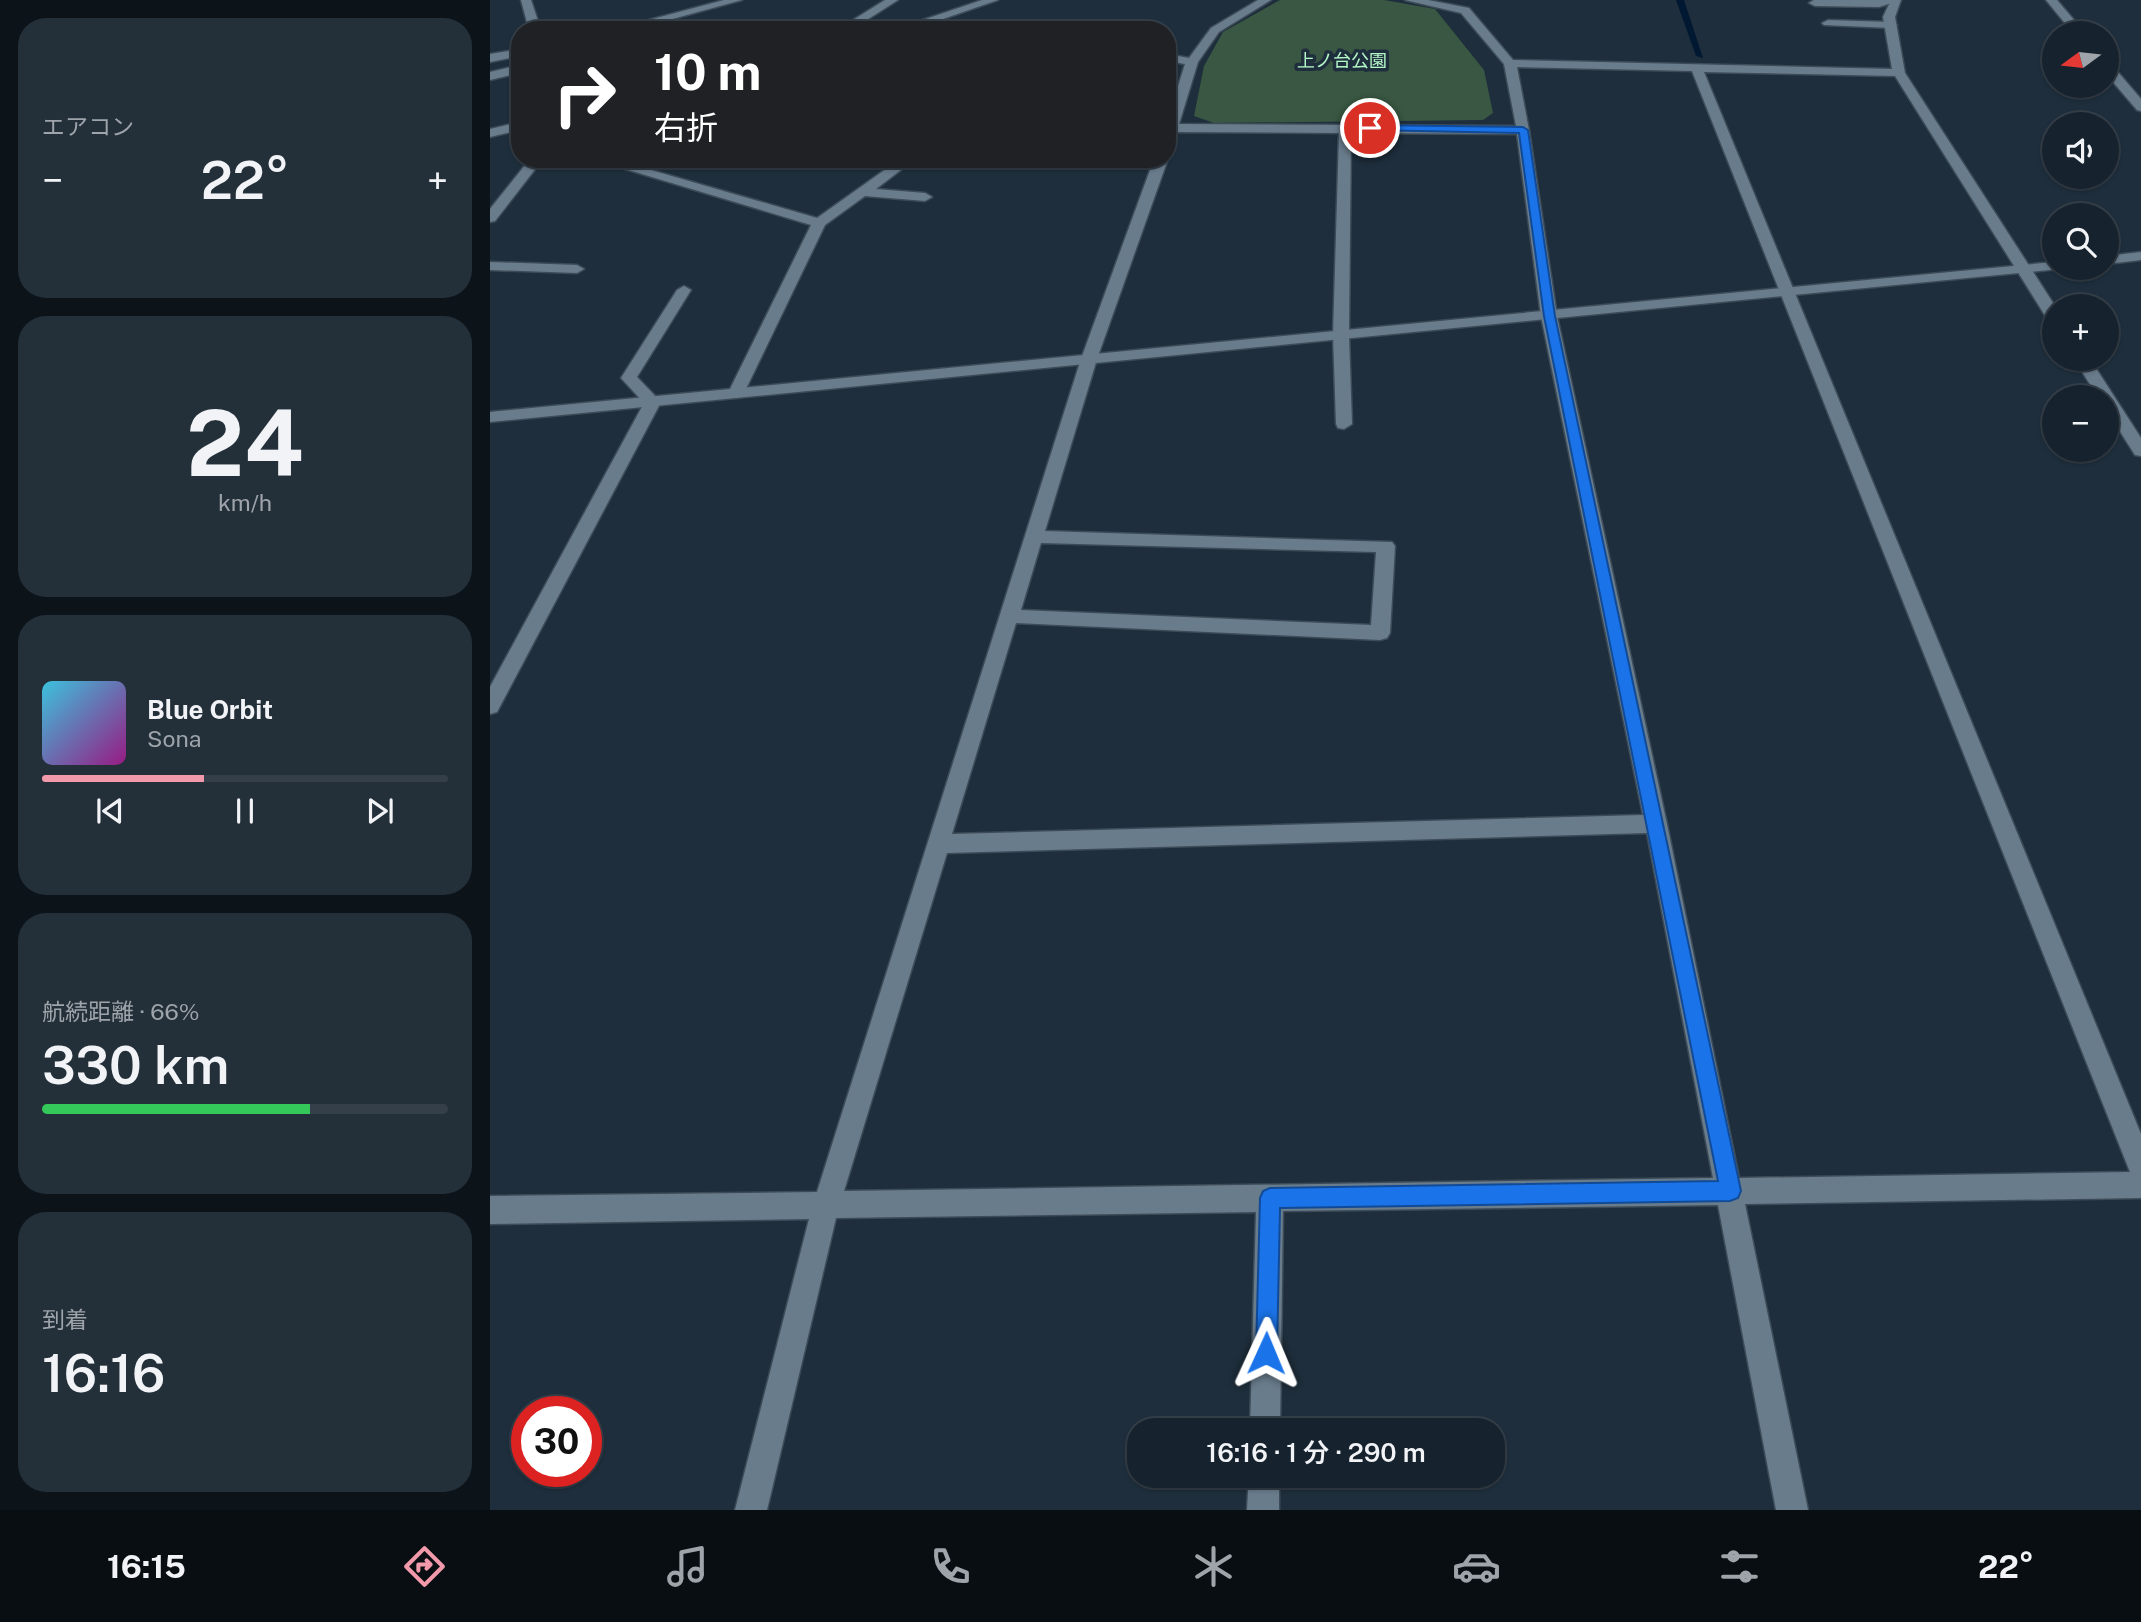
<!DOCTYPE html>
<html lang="ja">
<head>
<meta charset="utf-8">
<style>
	:root { --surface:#16222d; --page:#232f39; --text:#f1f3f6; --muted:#9ea4aa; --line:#353f49; --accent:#f29aac }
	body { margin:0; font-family:"Public Sans","Noto Sans JP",sans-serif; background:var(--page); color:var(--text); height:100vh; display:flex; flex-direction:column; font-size:26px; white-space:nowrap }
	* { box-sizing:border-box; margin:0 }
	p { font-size:23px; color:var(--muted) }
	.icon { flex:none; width:38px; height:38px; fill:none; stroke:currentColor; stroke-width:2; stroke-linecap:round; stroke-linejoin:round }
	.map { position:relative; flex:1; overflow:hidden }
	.details { display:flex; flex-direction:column; gap:18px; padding:18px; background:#0c1319; width:490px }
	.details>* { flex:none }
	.banner { position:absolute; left:21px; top:21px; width:665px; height:147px; border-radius:28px; box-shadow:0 2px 5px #0004,0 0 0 2px var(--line); background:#202124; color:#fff; overflow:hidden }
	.needle { width:46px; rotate:255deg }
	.tools { position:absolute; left:1552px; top:21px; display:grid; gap:14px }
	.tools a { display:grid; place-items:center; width:77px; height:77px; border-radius:50%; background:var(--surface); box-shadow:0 2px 5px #0004,0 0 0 2px var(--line); font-size:35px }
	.speed { position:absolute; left:21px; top:1396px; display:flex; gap:14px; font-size:35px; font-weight:700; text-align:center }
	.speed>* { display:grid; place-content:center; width:91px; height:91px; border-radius:50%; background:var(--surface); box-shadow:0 2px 5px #0004,0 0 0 2px var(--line); line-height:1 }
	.speed .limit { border:10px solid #d22; background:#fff; color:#111 }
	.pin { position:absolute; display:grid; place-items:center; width:60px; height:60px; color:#fff; margin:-30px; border:4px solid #fff; border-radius:50%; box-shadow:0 2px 7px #0007 }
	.me { position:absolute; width:77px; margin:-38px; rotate:1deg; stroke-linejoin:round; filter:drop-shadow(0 0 5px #0008) }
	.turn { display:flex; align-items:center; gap:24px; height:147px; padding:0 28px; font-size:32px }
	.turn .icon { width:91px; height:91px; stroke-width:2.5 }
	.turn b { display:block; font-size:49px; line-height:60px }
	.big { font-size:52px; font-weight:600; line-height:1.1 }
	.details .card { flex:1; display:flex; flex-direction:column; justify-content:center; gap:10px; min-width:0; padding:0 24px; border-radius:28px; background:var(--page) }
	.details .dial { align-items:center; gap:0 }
	.dial b { font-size:91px; line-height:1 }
	.song { display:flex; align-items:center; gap:21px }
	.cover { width:84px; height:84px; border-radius:10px; background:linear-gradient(135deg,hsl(190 70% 55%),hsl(310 70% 35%)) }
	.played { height:7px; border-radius:4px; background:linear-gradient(90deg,var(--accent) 40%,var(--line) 40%) }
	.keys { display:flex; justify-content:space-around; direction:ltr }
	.heat { display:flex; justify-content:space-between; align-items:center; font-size:38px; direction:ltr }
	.charge { height:10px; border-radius:5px; background:linear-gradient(90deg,#34c759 66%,var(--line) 0) }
	.trip { position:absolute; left:637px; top:1418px; width:378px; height:70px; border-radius:28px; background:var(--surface); box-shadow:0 2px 5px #0004,0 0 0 2px var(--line); font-weight:600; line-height:70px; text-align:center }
	.tab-bar { display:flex; height:112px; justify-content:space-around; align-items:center; background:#090e12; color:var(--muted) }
	.tab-bar .icon { width:49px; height:49px }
	.tab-bar .current { color:var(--accent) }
	.tab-bar b { font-size:32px; color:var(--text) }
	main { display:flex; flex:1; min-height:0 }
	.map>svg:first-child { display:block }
	.green { fill:#395742 }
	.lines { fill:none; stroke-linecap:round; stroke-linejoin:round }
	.stream { fill:#001832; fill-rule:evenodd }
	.service-casing { stroke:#3c4b57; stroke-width:3 }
	.minor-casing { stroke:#3c4b57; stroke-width:3 }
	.tertiary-casing { stroke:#3c4b57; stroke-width:3 }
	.service { fill:#697c8c; fill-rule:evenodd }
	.minor { fill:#697c8c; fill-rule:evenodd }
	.tertiary { fill:#697c8c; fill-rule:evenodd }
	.route { fill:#1a73e8; stroke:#114b97; stroke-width:2 }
	.labels { text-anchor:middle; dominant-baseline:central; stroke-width:7; stroke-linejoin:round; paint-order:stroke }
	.far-park-label { font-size:18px; fill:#b4f7c7; stroke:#1e2e3c }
</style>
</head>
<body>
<main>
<section class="details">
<div class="card"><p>エアコン</p>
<div class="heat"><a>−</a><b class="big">22°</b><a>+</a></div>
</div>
<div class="card dial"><b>24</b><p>km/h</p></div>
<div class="card">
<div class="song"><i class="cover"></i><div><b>Blue Orbit</b><p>Sona</p></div></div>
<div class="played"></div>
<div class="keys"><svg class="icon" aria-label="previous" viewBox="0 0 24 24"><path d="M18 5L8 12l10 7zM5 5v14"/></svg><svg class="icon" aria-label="pause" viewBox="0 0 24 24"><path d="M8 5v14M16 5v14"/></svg><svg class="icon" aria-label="next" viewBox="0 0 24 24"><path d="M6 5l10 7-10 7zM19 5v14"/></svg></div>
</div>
<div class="card"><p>航続距離 · 66%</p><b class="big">330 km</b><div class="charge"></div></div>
<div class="card"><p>到着</p><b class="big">16:16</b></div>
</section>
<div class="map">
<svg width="1651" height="1510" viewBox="0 0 1651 1510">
	<rect width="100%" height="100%" fill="#1e2e3c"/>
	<!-- green -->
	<path class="green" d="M 790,0 L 894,0 L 945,9 L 994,70 L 1003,113 L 993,120 L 724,123 L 704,116 L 714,66 L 733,32 Z"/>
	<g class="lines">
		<!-- stream -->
		<path class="stream" d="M 1186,0 L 1194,0 L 1213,58 L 1206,56 Z"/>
		<!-- service casing -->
		<g class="service-casing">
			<path id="service" d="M 1411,0 L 1389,7 L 1325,6 L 1319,3 L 1324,0 Z
				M 1338,20 L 1401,22 L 1407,25 L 1401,28 L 1334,25 L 1332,23 Z"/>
		</g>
		<!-- minor casing -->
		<g class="minor-casing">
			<path id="minor" d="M 31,0 L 41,0 L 51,30 L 39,30 Z
				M 234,0 L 252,0 L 142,30 L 121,30 Z
				M 395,0 L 408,0 L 361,30 L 347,30 Z
				M 492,0 L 508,0 L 421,30 L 403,30 Z
				M 768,0 L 781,0 L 729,32 L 708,62 L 689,124 L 1026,126 L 1014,64 L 971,13 L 915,0 L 938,0 L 979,8 L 1023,60 L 1402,69 L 1393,17 L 1401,0 L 1411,0 L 1405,17 L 1415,73 L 1565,306 L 1564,322 L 1556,317 L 1405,76 L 1214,72 L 1651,1134 L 1651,1198 L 1255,1204 L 1318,1510 L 1286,1510 L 1228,1205 L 793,1211 L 790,1430 L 760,1430 L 766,1212 L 346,1218 L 277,1510 L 245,1510 L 319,1219 L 0,1224 L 0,1196 L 327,1192 L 591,359 L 664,159 L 678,159 L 607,359 L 555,531 L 902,542 L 905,546 L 900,633 L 897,638 L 890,640 L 526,623 L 462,834 L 1153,815 L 1051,316 L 1027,134 L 861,133 L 859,335 L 862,424 L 854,429 L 848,428 L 846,424 L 843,335 L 849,133 L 687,132 L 683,142 L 677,143 L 677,121 L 695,64 L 677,61 L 677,54 L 699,58 L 721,28 ZM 1027,67 L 1202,71 L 1640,1172 L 1249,1178 L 1177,824 L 1067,316 L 1039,130 ZM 551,543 L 886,552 L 881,625 L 531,610 ZM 1157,833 L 1223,1178 L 354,1191 L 457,853 Z
				M 1556,0 L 1567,0 L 1595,33 L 1583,33 Z
				M 540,27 L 546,28 L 548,30 L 534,30 Z
				M 30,49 L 30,56 L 0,62 L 0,54 Z
				M 1617,63 L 1621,64 L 1651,99 L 1651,111 L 1647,110 L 1617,75 Z
				M 30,65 L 30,73 L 0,80 L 0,72 Z
				M 30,122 L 30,130 L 0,137 L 0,129 Z
				M 40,159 L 53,159 L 5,221 L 0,222 L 0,209 Z
				M 102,159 L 123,159 L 327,218 L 410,159 L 425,159 L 386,189 L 435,193 L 442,197 L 435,201 L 375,196 L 335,225 L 254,393 L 246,398 L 238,393 L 321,225 Z
				M 0,262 L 87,265 L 94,269 L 87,273 L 0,270 Z
				M 194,286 L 201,290 L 147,377 L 171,402 L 7,712 L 0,714 L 0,687 L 154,403 L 131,378 L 187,290 Z
				M 1584,359 L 1600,359 L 1651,438 L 1651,456 L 1645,455 L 1617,411 L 1617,397 L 1608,397 Z
				M 759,1475 L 789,1475 L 789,1510 L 757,1510 Z"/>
		</g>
		<!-- tertiary casing -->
		<g class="tertiary-casing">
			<path id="tertiary" d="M 1651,252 L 1651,260 L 1617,264 L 1617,256 Z
				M 1564,262 L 1564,268 L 1569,269 L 0,422 L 0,412 Z"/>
		</g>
		<!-- service -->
		<use href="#service" class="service"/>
		<!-- minor -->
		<use href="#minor" class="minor"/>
		<!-- tertiary -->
		<use href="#tertiary" class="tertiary"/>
	</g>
	<!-- route -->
	<path class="route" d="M 880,125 L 1033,127 L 1038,130 L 1065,316 L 1251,1191 L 1248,1198 L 1240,1201 L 790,1208 L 787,1353 L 784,1360 L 776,1364 L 769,1360 L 766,1353 L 770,1198 L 773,1191 L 780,1188 L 1228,1181 L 1054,316 L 1029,133 L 877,130 L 877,126 Z"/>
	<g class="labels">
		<!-- far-park labels -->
		<g class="far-park-label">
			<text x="852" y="60">上ノ台公園</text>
		</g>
	</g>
</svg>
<div class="tools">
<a><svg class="needle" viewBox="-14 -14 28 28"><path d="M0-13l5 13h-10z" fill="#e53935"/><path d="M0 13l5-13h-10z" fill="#9ea4aa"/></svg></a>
<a><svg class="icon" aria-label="sound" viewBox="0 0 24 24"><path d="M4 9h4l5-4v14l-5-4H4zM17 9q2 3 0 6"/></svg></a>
<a><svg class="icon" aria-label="search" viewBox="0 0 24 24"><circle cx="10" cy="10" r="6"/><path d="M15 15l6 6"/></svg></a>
<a>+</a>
<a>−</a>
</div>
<div class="speed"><div class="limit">30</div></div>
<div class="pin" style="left:880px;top:128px;background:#d93025"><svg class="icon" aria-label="arrive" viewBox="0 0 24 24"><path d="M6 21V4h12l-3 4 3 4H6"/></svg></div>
<svg class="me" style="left:776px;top:1353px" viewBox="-20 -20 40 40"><path d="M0-17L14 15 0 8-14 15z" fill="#1a73e8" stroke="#fff" stroke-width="4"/></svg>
<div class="trip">16:16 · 1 分 · 290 m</div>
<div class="banner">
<div class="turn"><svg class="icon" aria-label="right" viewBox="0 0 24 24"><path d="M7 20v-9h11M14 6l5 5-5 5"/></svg><div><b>10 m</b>右折</div></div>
</div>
</div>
</main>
<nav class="tab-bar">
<b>16:15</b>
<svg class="icon current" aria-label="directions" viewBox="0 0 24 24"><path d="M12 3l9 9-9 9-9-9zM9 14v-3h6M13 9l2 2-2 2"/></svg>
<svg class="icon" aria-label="music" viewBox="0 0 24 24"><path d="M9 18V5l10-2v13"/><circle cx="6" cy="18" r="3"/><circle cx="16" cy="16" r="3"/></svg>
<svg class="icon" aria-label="phone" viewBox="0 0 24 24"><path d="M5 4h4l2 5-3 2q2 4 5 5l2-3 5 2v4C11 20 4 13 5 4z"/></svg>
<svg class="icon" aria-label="climate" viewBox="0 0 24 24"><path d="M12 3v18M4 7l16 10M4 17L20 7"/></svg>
<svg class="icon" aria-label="car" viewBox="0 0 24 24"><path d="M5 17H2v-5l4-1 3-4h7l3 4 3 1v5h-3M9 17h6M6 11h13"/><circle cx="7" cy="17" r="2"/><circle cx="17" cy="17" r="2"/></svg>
<svg class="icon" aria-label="filters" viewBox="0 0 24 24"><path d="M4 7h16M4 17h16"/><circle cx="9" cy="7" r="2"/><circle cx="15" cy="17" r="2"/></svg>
<b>22°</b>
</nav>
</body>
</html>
